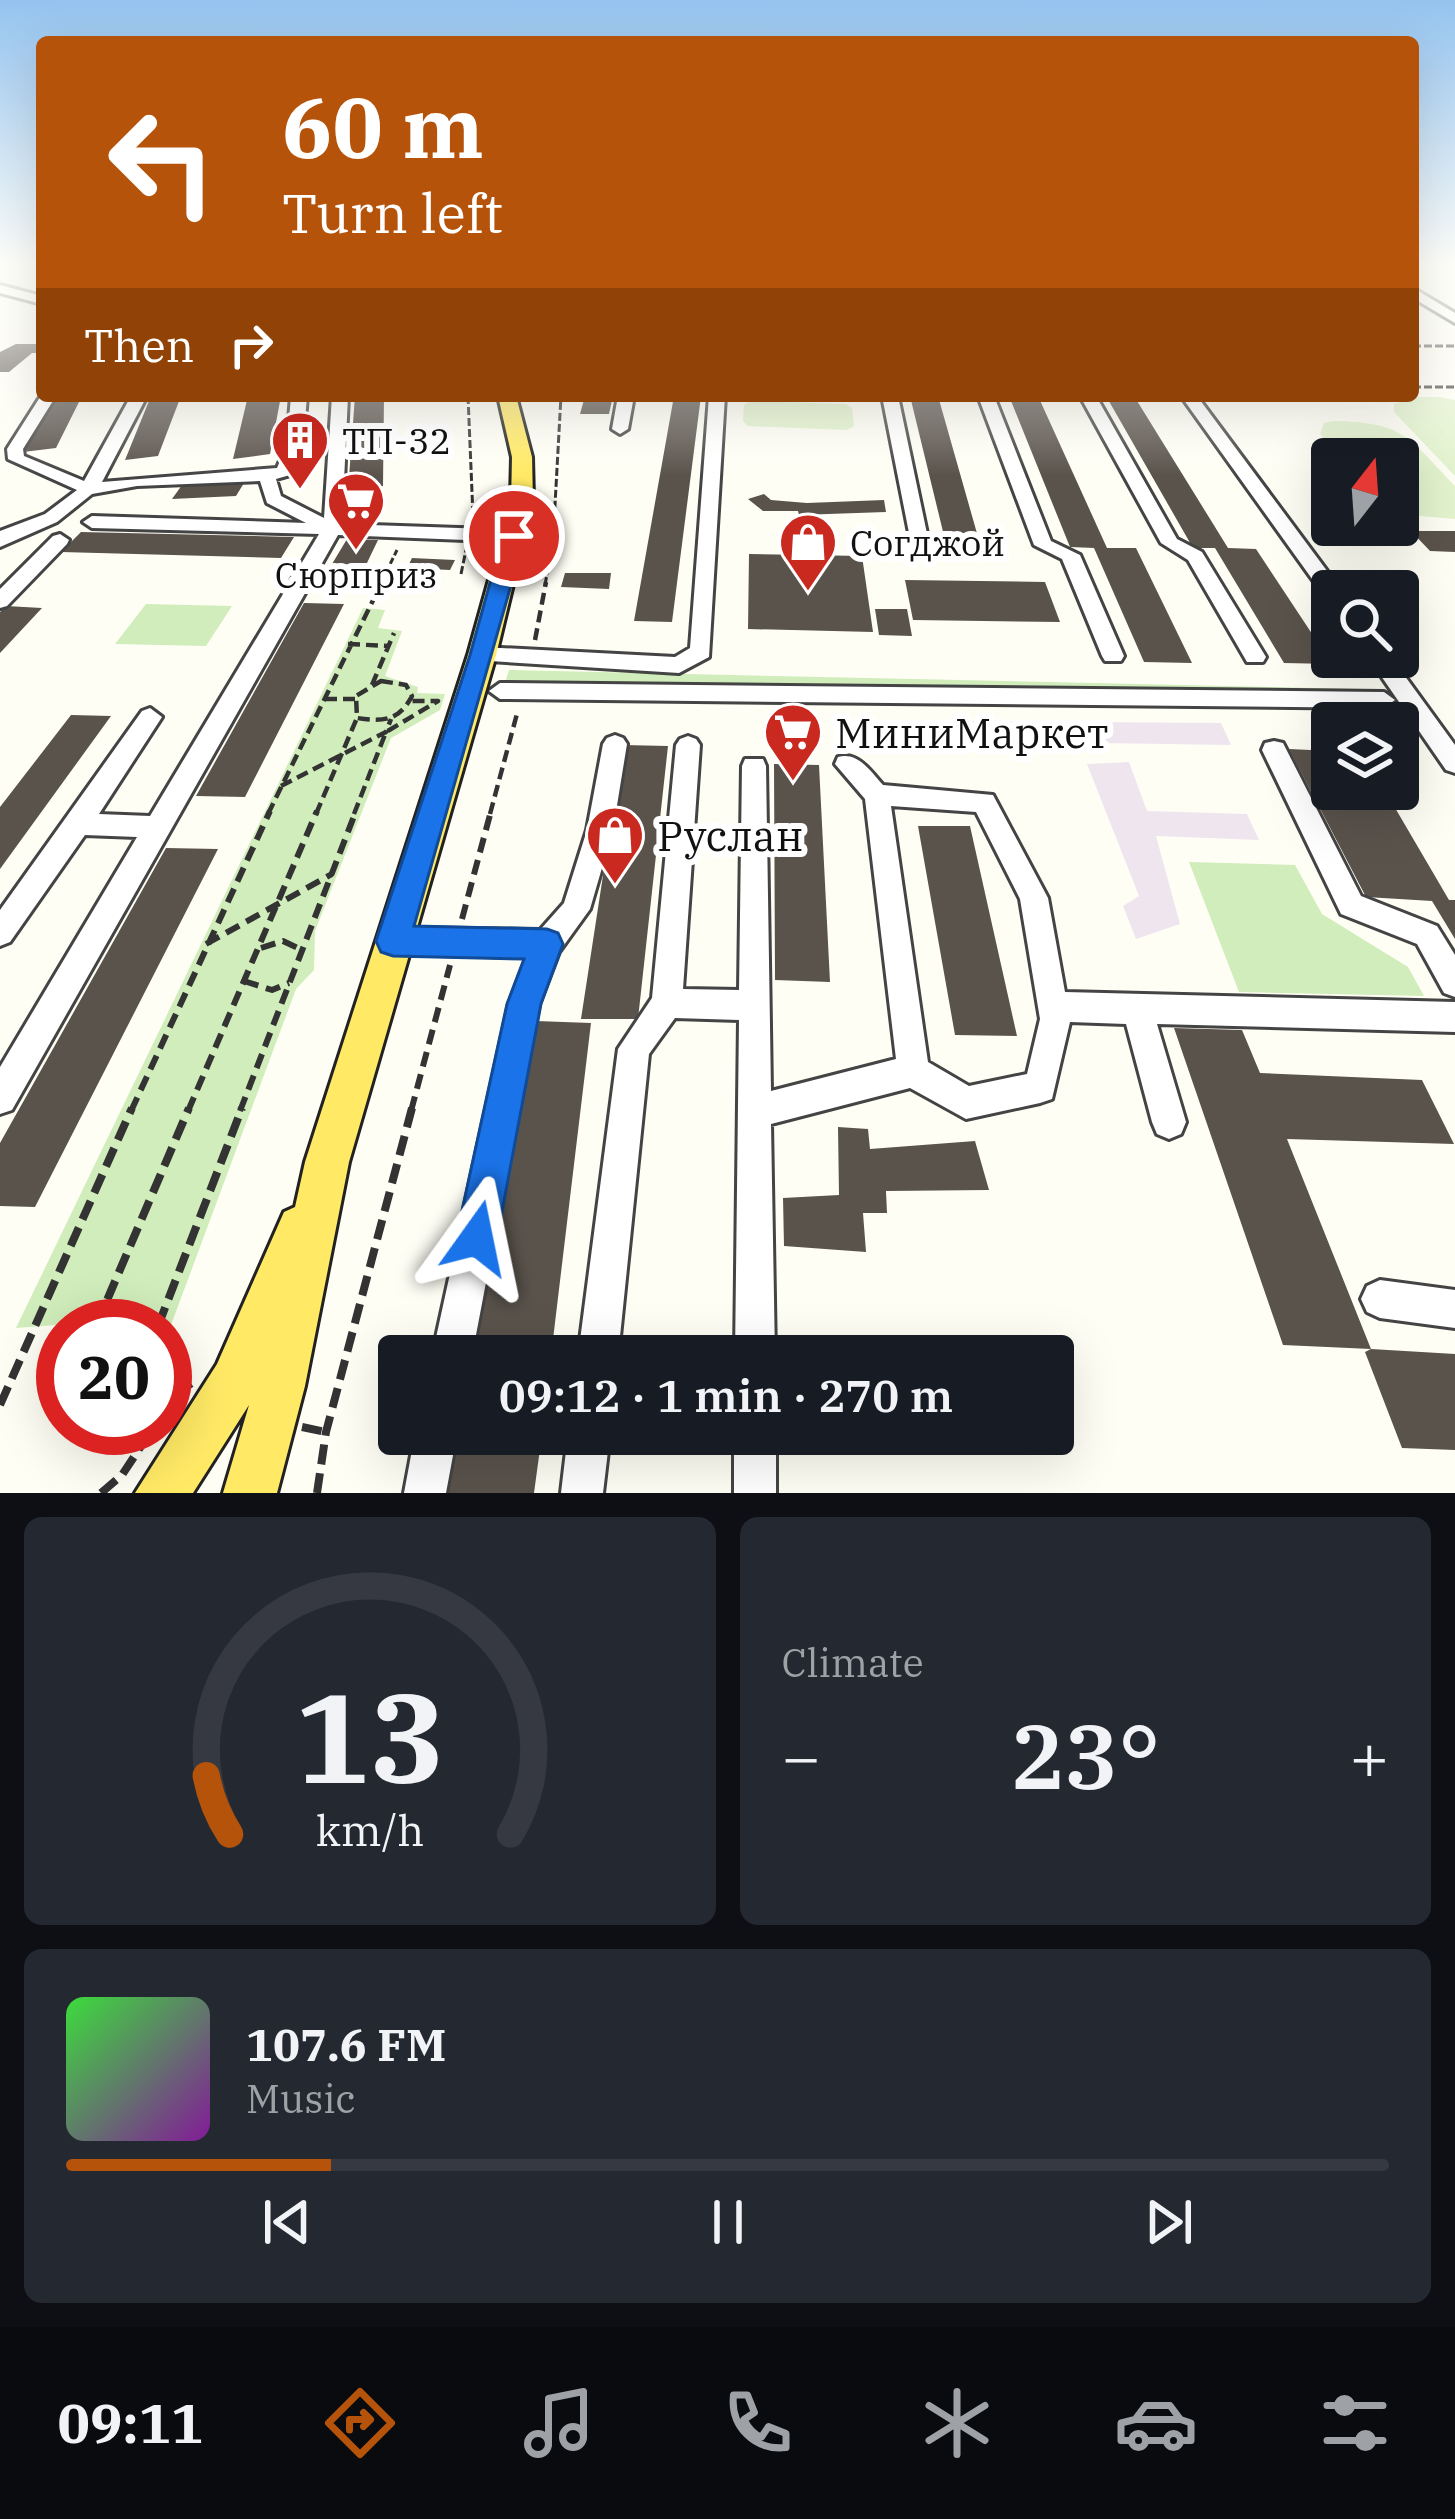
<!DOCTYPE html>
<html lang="en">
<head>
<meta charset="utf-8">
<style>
	:root { --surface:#171b24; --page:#242831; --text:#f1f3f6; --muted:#9ea1a6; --line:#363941; --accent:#b45309 }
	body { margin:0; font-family:"IBM Plex Serif",serif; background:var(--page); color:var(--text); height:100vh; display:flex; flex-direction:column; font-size:45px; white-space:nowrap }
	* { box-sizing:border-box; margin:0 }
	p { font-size:39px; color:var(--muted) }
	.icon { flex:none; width:66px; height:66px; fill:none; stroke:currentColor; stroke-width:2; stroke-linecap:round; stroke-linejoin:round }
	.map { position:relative; height:1493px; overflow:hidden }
	.side { display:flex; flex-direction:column; gap:24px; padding:24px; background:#0d0f14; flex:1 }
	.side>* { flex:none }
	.guide { position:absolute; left:36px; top:36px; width:1383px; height:366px; border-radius:12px; box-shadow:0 12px 48px #0002; background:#b45309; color:#fff; overflow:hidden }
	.needle { width:78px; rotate:17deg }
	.controls { position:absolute; left:1311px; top:438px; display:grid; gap:24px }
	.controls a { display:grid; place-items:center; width:108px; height:108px; border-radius:12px; background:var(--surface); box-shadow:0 12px 48px #0002; font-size:60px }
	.speed { position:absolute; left:36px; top:1299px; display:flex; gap:24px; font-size:60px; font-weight:700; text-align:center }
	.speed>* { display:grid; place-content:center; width:156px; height:156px; border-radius:50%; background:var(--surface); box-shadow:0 12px 48px #0002; line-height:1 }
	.speed .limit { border:18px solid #d22; background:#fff; color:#111 }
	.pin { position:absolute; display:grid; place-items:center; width:102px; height:102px; color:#fff; margin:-51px; border:6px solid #fff; border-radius:50%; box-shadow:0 3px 12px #0007 }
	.me { position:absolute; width:132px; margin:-66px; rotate:12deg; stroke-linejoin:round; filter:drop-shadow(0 0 9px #0008) }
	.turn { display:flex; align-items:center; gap:42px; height:252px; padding:0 48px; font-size:54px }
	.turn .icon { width:156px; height:156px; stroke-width:2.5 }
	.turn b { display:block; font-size:84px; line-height:102px }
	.then { display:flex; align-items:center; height:114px; padding:0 48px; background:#0003; gap:24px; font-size:45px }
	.big { font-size:90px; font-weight:600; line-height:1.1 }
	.side .card { flex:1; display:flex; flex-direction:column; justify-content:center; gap:18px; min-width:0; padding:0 42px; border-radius:18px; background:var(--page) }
	.side .dial { align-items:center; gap:0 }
	.dial svg { height:312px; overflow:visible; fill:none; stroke:var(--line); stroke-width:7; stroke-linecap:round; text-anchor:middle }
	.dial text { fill:var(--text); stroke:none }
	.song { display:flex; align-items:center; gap:36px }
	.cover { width:144px; height:144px; border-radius:18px; background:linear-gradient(135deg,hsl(120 70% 55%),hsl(290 70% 35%)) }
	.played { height:12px; border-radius:6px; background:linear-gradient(90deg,var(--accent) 20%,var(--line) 20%) }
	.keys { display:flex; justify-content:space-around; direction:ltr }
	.heat { display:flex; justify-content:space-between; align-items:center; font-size:66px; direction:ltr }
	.side .tiles { flex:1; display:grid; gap:24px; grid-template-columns:1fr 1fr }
	.card:last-child { grid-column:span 2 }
	.trip { position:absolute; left:378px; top:1335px; width:696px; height:120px; border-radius:12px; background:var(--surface); box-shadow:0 12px 48px #0002; font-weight:600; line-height:120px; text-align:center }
	.menu { display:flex; height:192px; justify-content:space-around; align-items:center; background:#090b0e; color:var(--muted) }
	.menu .icon { width:84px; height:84px }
	.menu .on { color:var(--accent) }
	.menu b { font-size:54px; color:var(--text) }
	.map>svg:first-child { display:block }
	.industrial { fill:#efe5ef }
	.green { fill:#d0edbb }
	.pitch { fill:#e2f3cd }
	.building { fill:#5a534c }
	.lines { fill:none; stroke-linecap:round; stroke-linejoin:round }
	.minor-casing { stroke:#444; stroke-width:6 }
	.major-casing { stroke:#222; stroke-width:6 }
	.path-far3 { stroke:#333; stroke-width:3; stroke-dasharray:8 3; stroke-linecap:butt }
	.path-far2 { stroke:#333; stroke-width:4.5; stroke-dasharray:12 6; stroke-linecap:butt }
	.path-far1 { stroke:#333; stroke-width:6; stroke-dasharray:15 8; stroke-linecap:butt }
	.path { stroke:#333; stroke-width:8; stroke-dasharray:20 9; stroke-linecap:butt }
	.minor { fill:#fff; fill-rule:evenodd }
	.major { fill:#ffe965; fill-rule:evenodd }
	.route { fill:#1a73e8; stroke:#114b97; stroke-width:3 }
	.labels { text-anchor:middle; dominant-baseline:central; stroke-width:12; stroke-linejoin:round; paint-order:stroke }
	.far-poi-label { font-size:36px; fill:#111; stroke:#fff; text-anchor:start }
	.poi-label { font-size:42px; fill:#111; stroke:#fff; text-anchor:start }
</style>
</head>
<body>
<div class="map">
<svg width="1455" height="1493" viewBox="0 0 1455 1493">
	<rect width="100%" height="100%" fill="#fffef5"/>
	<!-- industrial -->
	<path class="industrial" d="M 954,721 L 1221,723 L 1231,745 L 960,741 Z
		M 1129,762 L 1147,811 L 1247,814 L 1259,840 L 1156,836 L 1180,924 L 1136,939 L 1123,906 L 1139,896 L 1087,764 Z"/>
	<!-- green -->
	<path class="green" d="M 146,604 L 232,606 L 206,646 L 115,644 Z
		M 363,608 L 385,610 L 378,628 L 402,631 L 385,676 L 418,687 L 417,693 L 445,694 L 440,710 L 391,738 L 315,931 L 314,970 L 296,989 L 171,1325 L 165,1334 L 165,1326 L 82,1323 L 16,1328 Z
		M 509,670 L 1360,689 L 1373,710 L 501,696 Z
		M 1189,862 L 1295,865 L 1322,914 L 1408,967 L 1424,996 L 1239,992 Z"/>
	<!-- pitch -->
	<path class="pitch" d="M 1439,397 L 1455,400 L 1455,476 L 1394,412 L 1394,404 L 1416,397 Z
		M 751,401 L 846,404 L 852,408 L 854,426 L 847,430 L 748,426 L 743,421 L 744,405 Z
		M 1333,421 C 1404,422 1408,437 1455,486 L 1455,519 L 1398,514 L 1398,459 L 1342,459 L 1320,434 L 1324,423 Z"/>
	<!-- building -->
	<path class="building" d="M 16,344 L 42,344 L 42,353 L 32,353 L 9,372 L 0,372 L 0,352 Z
		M 54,396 L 82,396 L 56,448 L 23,452 Z
		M 151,396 L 181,396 L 158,456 L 125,460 Z
		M 248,396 L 281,396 L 270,454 L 233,459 Z
		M 355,396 L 384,396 L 383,486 L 348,491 Z
		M 585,396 L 613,396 L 609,414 L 580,414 Z
		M 674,396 L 701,396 L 672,622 L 634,621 Z
		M 910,396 L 938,396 L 980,544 L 946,544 Z
		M 1009,396 L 1038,396 L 1107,548 L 1136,548 L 1192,663 L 1144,662 L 1094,548 L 1070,547 Z
		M 1106,396 L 1134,396 L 1228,548 L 1256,549 L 1332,664 L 1284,663 L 1215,548 L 1193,548 Z
		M 239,481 L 244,483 L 236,496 L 172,499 L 182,485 Z
		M 764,494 L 771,500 L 807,503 L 884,500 L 886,512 L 799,515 L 798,511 L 763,511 L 748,499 Z
		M 1411,531 L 1455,531 L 1455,552 L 1430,551 Z
		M 81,532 L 294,537 L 281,558 L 61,552 Z
		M 347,539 L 378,540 L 366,565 L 332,564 Z
		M 749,554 L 862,556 L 873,632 L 748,629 Z
		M 412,558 L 455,560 L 450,570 L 407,568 Z
		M 565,573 L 611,573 L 609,589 L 561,587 Z
		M 905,580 L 1045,582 L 1060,622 L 913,620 Z
		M 304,603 L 344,604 L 245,797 L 196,796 Z
		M 6,606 L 42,608 L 0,653 L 0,612 Z
		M 875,609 L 907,609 L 912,636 L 879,635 Z
		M 71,715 L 111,716 L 0,869 L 0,807 Z
		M 623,745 L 668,746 L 638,1019 L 581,1019 Z
		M 1289,749 L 1332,751 L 1332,789 L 1384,789 L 1449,900 L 1455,900 L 1455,939 L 1432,901 L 1366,897 Z
		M 774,764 L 819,765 L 830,982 L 775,980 Z
		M 918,826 L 970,826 L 1017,1036 L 955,1035 Z
		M 166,848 L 218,849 L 35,1207 L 0,1206 L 0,1143 Z
		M 536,1021 L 591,1023 L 551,1356 L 472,1356 Z
		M 1174,1028 L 1242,1030 L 1260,1073 L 1422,1080 L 1454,1144 L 1287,1139 L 1371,1349 L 1283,1345 Z
		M 838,1127 L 868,1129 L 870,1149 L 975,1141 L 989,1190 L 886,1191 L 887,1213 L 863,1213 L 866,1252 L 784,1246 L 783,1198 L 839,1195 Z
		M 1371,1349 L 1455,1354 L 1455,1450 L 1402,1448 L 1365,1352 Z
		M 457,1434 L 542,1434 L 534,1493 L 445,1493 Z"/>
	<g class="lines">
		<!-- minor casing -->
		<g class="minor-casing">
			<path id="minor" d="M 0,285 L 42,296 L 42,304 L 0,293 Z
				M 1413,288 L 1455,313 L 1455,323 L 1413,298 Z
				M 42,394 L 56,396 L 23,449 L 24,456 L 84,481 L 131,396 L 147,396 L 102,482 L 277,468 L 287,444 L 291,396 L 307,396 L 303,444 L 290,475 L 276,479 L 281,496 L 324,518 L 332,396 L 348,396 L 342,524 L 514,530 L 523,536 L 514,542 L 338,535 L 12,1110 L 0,1114 L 0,1067 L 137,837 L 85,835 L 10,942 L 0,946 L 0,910 L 142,711 L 150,708 L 162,717 L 99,814 L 150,816 L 319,534 L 92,528 L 83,522 L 92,516 L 306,523 L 267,503 L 260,481 L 137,486 L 92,494 L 57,522 L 0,547 L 0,531 L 45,514 L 77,490 L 8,459 L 7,449 Z
				M 618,396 L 634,396 L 628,429 L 620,434 L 612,429 Z
				M 709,396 L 725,396 L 709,657 L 679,673 L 474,660 L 471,655 L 482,647 L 675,657 L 690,648 Z
				M 882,396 L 898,396 L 929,543 L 927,547 L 913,547 L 911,543 Z
				M 978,396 L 994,396 L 1051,541 L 1080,555 L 1124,656 L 1121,661 L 1105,661 L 1102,656 L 1062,559 L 1034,545 Z
				M 1080,396 L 1096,396 L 1177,539 L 1202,552 L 1266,657 L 1263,662 L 1247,662 L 1188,560 L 1161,543 Z
				M 1181,396 L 1197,396 L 1339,587 L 1341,591 L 1332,591 L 1332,598 L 1325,597 Z
				M 60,534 L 69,540 L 67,544 L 7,606 L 0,608 L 0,589 L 53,536 Z
				M 1368,657 L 1391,657 L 1455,745 L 1455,773 L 1446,770 Z
				M 500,683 L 1384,692 L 1395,700 L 1384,708 L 500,699 L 489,691 Z
				M 615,735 L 623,738 L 627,744 L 613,830 L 590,909 L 559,952 L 539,1004 L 472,1356 L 432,1356 L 509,1004 L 527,957 L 393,954 L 383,950 L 379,941 L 383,932 L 393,928 L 540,930 L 564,903 L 587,830 L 603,744 L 607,738 Z
				M 688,736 L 696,739 L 700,745 L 683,989 L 739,990 L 742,766 L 745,759 L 763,759 L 766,766 L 771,1091 L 896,1059 L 865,799 L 835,764 L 838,757 C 858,751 871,772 883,785 L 993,795 L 1048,898 L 1065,992 L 1455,1002 L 1455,1032 L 1157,1024 L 1186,1122 L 1181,1134 L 1169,1139 L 1157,1134 L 1152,1122 L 1126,1024 L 1070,1022 L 1052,1099 L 1040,1103 L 966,1119 L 910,1088 L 771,1124 L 775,1356 L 735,1356 L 739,1020 L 675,1018 L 649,1054 L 618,1356 L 578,1356 L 618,1049 L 652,998 L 676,745 L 680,739 ZM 891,806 L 976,812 L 1020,899 L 1040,1019 L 1027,1074 L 969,1086 L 928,1062 Z
				M 1274,741 L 1283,743 L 1361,896 L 1437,926 L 1455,955 L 1455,997 L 1444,993 L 1417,944 L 1341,914 L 1262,750 L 1265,743 Z
				M 1380,1280 L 1455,1290 L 1455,1328 L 1380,1318 L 1367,1312 L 1361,1299 L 1367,1286 Z
				M 415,1434 L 457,1434 L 446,1493 L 404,1493 Z
				M 568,1434 L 610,1434 L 603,1493 L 561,1493 Z
				M 734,1434 L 776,1434 L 776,1493 L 734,1493 Z"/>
		</g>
		<!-- major casing -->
		<g class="major-casing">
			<path id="major" d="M 498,396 L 516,396 L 532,457 L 533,501 L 496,655 L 349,1162 L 305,1386 L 277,1493 L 223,1493 L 249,1405 L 193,1493 L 135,1493 L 217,1364 L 284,1212 L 295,1207 L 305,1162 L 468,655 L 511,501 L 512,457 Z"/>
		</g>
		<!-- path-far3 -->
		<path class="path-far3" d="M 1413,346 L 1455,346
			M 1413,387 L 1455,387
			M 468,396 L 473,516
			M 461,574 L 466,550
			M 380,585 L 397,550
			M 545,585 L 553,541 L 561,396"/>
		<!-- path-far2 -->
		<path class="path-far2" d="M 535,640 L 546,582
			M 348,644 L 389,646
			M 381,681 L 406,685 L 412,696 C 399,721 383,722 357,718 L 356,696 Z
			M 372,685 L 394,633
			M 325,699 L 355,699
			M 281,786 L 386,732 L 391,719
			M 268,814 L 382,582
			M 316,814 L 357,718
			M 354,814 L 386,732 L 438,701 L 410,701
			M 490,814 L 518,710"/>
		<!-- path-far1 -->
		<path class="path-far1" d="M 462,919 L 491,811
			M 206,944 L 332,874
			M 261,948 L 283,941 L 302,950
			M 244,981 L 272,990 L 289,983
			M 131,1111 L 270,811
			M 188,1111 L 317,811
			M 240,1111 L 356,811
			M 411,1111 L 450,965"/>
		<!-- path -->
		<path class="path" d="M 96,1326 L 189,1108
			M 158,1326 L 242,1108
			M 165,1350 L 190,1389
			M 0,1405 L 132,1108
			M 165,1408 L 183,1380
			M 302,1427 L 326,1432
			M 101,1493 L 122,1475 L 153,1428
			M 317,1493 L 326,1432 L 412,1108"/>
		<!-- minor -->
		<use href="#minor" class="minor"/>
		<!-- major -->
		<use href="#major" class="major"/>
	</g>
	<!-- sky -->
	<linearGradient id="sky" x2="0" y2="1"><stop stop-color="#94c3ef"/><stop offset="0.56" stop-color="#fffffa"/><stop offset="1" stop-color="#fffffa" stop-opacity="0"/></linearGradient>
	<rect width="1455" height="476" fill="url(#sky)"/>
	<!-- route -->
	<path class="route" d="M 514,530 L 525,536 L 414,926 L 547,929 L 558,933 L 563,944 L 541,1004 L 497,1238 L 491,1252 L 477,1258 L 462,1252 L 456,1238 L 507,1004 L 524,959 L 393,956 L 381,952 L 376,941 L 470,655 L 503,536 Z"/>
	<!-- icons -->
	<defs>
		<g id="building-pin" transform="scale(3)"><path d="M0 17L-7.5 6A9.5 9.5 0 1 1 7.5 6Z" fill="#ca291f" stroke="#fff"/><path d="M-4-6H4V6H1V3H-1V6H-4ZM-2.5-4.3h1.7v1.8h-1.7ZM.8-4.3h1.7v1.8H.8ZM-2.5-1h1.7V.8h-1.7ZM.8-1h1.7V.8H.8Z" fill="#fff"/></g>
		<g id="supermarket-pin" transform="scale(3)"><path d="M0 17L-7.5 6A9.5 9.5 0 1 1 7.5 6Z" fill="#ca291f" stroke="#fff"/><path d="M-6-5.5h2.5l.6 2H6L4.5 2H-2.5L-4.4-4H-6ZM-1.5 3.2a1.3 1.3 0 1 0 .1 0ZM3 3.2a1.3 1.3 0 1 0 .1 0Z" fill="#fff"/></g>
		<g id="shop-pin" transform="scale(3)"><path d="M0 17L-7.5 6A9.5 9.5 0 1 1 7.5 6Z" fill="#ca291f" stroke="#fff"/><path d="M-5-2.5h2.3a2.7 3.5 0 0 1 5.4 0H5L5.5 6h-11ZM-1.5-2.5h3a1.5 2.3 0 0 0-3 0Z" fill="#fff"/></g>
	</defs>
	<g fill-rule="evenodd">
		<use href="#building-pin" x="300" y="440"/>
		<use href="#supermarket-pin" x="356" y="501"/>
		<use href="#shop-pin" x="808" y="542"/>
		<use href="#supermarket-pin" x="793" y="732"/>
		<use href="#shop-pin" x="615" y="835"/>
	</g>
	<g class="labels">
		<!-- far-poi labels -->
		<g class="far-poi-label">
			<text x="342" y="440">ТП-32</text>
			<text x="850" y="542">Согджой</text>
			<text x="356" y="574" text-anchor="middle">Сюрприз</text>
		</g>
		<!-- poi labels -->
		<g class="poi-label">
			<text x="835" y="732">МиниМаркет</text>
			<text x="657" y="835">Руслан</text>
		</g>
	</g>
</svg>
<div class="controls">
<a><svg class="needle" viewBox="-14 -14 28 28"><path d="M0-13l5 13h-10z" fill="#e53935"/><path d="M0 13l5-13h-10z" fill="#9ea1a6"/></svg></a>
<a><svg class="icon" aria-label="search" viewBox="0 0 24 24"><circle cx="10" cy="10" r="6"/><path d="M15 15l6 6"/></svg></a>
<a><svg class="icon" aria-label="layers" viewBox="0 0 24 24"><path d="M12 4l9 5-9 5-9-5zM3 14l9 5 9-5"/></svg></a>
</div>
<div class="speed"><div class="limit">20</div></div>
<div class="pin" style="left:514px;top:536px;background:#d93025"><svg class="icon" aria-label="arrive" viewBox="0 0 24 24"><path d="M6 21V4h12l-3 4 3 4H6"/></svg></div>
<svg class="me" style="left:477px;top:1238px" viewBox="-20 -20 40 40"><path d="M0-17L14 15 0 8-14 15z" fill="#1a73e8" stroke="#fff" stroke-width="4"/></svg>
<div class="trip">09:12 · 1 min · 270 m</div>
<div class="guide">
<div class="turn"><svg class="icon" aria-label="left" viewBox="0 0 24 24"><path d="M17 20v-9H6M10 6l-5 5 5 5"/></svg><div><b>60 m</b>Turn left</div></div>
<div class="then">Then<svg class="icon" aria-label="right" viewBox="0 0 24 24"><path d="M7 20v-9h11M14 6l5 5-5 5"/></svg></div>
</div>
</div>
<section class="side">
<div class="tiles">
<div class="card dial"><svg viewBox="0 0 100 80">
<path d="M14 69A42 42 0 1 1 86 69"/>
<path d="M14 69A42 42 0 0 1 8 54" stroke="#b45309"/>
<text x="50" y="56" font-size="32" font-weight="700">13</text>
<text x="50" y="72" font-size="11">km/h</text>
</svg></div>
<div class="card"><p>Climate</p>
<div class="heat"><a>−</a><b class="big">23°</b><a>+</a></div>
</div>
<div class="card">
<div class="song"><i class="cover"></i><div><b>107.6 FM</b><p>Music</p></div></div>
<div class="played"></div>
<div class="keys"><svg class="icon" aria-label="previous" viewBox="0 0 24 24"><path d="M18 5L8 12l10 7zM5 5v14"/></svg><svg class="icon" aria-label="pause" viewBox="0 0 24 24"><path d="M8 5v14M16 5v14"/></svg><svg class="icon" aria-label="next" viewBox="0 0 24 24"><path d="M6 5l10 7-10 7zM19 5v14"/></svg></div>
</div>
</div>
</section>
<nav class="menu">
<b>09:11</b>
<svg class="icon on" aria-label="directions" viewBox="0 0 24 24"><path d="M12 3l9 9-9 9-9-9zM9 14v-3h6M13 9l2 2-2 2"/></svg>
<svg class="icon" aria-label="music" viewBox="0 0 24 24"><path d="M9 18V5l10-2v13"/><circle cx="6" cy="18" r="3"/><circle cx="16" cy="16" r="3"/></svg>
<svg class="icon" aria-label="phone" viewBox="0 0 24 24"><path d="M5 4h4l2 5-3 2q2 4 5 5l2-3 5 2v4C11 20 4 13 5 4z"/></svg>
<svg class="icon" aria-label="climate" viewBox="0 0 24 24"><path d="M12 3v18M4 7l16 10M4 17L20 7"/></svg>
<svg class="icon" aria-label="car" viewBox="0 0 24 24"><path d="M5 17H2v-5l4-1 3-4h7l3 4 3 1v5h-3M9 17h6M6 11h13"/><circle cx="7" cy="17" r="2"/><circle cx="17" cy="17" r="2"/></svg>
<svg class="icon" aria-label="filters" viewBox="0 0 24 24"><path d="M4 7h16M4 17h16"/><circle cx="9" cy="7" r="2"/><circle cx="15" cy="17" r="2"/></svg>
</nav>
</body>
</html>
